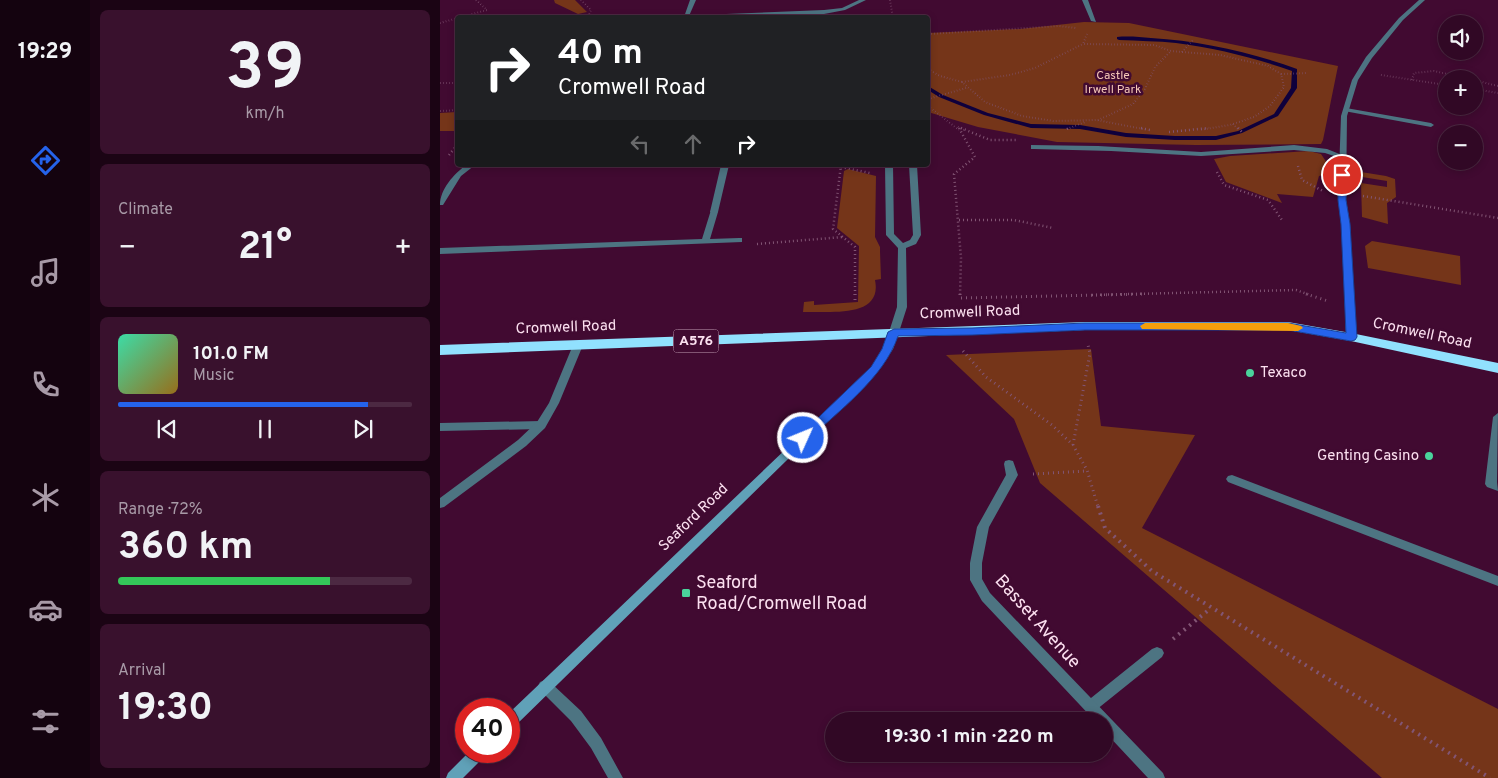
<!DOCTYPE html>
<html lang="en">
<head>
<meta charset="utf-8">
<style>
	:root { --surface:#310825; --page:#39112d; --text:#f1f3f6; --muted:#a89aa7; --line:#4c2942; --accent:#2563eb }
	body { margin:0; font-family:Overpass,sans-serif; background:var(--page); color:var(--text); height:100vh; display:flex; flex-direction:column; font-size:19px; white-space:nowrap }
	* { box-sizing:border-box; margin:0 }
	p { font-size:16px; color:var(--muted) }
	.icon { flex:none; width:28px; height:28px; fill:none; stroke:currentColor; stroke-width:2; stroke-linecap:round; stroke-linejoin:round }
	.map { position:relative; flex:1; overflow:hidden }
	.side { display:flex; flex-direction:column; gap:10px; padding:10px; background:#1b0414; width:350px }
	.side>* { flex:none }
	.hud { position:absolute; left:15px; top:15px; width:475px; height:152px; border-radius:5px; box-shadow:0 2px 8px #0003,0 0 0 1px var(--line); background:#202124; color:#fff; overflow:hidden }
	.fabs { position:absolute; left:998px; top:15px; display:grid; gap:10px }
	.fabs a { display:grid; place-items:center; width:45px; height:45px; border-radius:50%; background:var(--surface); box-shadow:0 2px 8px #0003,0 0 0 1px var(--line); font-size:25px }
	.speed { position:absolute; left:15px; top:698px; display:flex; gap:10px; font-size:25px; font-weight:700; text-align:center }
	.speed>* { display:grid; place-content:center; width:65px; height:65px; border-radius:50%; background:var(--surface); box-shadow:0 2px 8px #0003,0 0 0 1px var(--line); line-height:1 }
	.speed .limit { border:8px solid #d22; background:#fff; color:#111 }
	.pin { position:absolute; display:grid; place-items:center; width:42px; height:42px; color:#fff; margin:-21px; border:2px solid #fff; border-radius:50%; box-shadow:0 1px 5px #0007 }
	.me { position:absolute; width:55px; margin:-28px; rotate:46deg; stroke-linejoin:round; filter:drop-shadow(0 0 4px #0008) }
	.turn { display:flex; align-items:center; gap:18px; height:105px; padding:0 20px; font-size:22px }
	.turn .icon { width:65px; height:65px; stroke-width:2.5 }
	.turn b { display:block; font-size:35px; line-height:42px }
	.lanes { display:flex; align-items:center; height:48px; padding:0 20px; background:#0003; justify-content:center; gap:25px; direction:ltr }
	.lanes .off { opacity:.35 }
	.big { font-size:38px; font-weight:700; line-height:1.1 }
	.side .card { flex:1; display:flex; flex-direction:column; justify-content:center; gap:8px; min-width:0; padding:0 18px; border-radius:8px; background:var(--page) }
	.side .dial { align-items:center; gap:0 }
	.dial b { font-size:65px; line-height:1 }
	.song { display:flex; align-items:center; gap:15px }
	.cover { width:60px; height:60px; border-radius:8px; background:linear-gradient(135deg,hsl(160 70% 55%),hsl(40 70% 35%)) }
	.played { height:5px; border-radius:2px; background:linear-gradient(90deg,var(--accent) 85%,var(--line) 85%) }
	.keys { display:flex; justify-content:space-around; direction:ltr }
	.heat { display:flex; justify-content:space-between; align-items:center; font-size:28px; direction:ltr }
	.charge { height:8px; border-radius:4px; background:linear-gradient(90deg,#34c759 72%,var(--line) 0) }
	.trip { position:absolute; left:385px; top:712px; width:288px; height:50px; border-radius:25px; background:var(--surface); box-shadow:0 2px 8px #0003,0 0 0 1px var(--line); font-weight:700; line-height:50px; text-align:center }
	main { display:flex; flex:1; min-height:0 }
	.menu { display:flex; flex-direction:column; width:90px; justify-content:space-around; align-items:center; background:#14030f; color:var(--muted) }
	.menu .icon { width:35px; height:35px }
	.menu .selected { color:var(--accent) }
	.menu b { font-size:22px; color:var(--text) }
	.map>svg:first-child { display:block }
	.green { fill:#753519 }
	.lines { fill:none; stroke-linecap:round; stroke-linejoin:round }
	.stream { fill:#0f003c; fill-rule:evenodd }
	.path-far3 { stroke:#825574; stroke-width:2; stroke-dasharray:0.5 2.5; stroke-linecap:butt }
	.path-far2 { stroke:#825574; stroke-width:2.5; stroke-dasharray:1 3; stroke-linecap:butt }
	.path-far1 { stroke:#825574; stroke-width:3; stroke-dasharray:1 4; stroke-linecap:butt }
	.path { stroke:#825574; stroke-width:4; stroke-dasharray:2 5; stroke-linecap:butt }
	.lane { fill:#4d7482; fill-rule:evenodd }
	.street { fill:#4d7482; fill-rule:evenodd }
	.secondary { fill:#60a1b8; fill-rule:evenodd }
	.highway { fill:#91e1fe; fill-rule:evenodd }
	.route { fill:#2563eb; stroke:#184099 }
	.slow { fill:#f59e0b }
	.poi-dot { fill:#4ad49c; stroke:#410a31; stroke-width:2 }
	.labels { text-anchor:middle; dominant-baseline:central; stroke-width:5; stroke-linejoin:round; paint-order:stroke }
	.far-park-label { font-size:12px; fill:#f5c8b7; stroke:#410a31 }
	.shield { fill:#410a31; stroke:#c4a0b7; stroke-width:1 }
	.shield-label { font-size:14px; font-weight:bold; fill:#fce0f0 }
	.street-label { font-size:15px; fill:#fce0f0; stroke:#410a31 }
	.poi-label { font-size:15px; fill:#fce0f0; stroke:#410a31; text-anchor:start }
	.near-poi-label { font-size:18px; fill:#fce0f0; stroke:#410a31; text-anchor:start }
	.near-street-label { font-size:18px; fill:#fce0f0; stroke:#410a31 }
</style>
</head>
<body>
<main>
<nav class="menu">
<b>19:29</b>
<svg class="icon selected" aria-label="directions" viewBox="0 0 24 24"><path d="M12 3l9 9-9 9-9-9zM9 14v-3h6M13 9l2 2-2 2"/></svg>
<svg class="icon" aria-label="music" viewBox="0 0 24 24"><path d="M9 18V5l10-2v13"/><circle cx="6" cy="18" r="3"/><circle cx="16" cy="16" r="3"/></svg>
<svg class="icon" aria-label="phone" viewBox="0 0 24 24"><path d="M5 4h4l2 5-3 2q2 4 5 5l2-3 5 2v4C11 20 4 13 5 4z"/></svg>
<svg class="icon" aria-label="climate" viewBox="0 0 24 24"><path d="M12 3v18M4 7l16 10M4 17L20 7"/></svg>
<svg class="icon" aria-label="car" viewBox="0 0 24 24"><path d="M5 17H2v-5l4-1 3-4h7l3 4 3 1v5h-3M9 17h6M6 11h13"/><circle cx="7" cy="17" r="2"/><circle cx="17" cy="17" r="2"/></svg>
<svg class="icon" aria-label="filters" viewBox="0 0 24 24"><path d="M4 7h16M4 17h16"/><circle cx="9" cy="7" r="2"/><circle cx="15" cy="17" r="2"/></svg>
</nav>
<section class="side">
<div class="card dial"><b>39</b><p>km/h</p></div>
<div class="card"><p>Climate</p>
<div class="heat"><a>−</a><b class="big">21°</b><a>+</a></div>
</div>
<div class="card">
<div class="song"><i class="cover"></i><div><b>101.0 FM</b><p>Music</p></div></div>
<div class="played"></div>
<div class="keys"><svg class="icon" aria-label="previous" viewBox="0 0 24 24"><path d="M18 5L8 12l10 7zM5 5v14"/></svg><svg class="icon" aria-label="pause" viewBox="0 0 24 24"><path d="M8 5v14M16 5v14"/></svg><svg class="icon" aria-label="next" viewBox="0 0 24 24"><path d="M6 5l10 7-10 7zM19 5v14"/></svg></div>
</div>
<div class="card"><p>Range · 72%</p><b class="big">360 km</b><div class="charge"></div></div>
<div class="card"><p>Arrival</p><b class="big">19:30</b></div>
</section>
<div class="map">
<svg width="1058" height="778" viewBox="0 0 1058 778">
	<rect width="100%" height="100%" fill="#410a31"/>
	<!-- green -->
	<path class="green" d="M 114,0 L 135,0 L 147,12 L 138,14 L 115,3 Z
		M 644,22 L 689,23 L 898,66 L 883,140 L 881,144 L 756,145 L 617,142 L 538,127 L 488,112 L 488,33 L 580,29 Z
		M 17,112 L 17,131 L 0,131 L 0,113 Z
		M 869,151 L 881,154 L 889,166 L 887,174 L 879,176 L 873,197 L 837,194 L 842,203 L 786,182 L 774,159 L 790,156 Z
		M 408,169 L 436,176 L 435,237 L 440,247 L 440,251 L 441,279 L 435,280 C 443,319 389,311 363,312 L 364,302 L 374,301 L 374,305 L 418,302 L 419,246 L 397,228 L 404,171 Z
		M 921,172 L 946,176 L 955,179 L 956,197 L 947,203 L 948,224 L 922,217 L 921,183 L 947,187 L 947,181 L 922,177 Z
		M 932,241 L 1020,256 L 1021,285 L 928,268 L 925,246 Z
		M 651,349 L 661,426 L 755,435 L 702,528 L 1058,709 L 1058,778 L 942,778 L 600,483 L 574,419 L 506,355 Z"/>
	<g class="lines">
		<!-- stream -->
		<path class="stream" d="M 677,37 C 688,36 700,37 711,38 C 761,41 810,52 857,69 L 857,88 L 838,116 L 802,133 L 776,140 L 735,140 L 686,137 L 640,129 L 591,128 L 544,115 L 499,97 L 488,90 L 488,86 L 503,95 L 548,113 L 591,124 L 640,125 L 686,133 L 735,136 L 776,136 L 798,131 L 834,114 L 851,88 L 852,71 C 815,58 776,48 736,43 C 718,41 698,41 679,40 L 677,39 Z"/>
		<!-- path-far3 -->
		<path class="path-far3" d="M 141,0 L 151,10 L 148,18
			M 450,0 L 453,18
			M 0,23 L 47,10 L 36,0
			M 488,34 L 619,26 L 636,28
			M 647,34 L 643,44 L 714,45 L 731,51 L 780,55 L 828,66 L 841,74 L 844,87 L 830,106 L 814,117 L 790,125 L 759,130
			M 742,52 L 754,39
			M 488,69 L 500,76 L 522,82 L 545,102 L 582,116 L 613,121 L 657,120 L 708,130
			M 841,74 L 867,73
			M 941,75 L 1006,85
			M 972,80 L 974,73 L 994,71 L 1030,79
			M 1034,80 L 1058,86
			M 522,82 L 570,75 L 595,68 L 643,44
			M 0,83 L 18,83
			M 1034,89 L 1058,93
			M 488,99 L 526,88
			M 488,106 L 519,130
			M 0,111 L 18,110
			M 658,120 L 693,104 L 705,89 L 715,67 L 731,51
			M 793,124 L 799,130
			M 518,127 L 524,130
			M 627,129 L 645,122"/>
		<!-- path-far2 -->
		<path class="path-far2" d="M 519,128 L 535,157 L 514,174 L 521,258 L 520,295
			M 521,128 L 550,140 L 577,140
			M 701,128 L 710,130
			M 798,128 L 803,133
			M 627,129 L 629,128
			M 729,132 L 769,128
			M 9,155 L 18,144
			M 401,165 L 393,229 L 415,247 L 415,295
			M 858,166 L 862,180 L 883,191
			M 401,167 L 430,173
			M 777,172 L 784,185 L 828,200 L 842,220
			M 923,196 L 1058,218
			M 519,220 L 574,220 L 613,228
			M 317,244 L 403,237
			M 652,295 L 856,290 L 870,295"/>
		<!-- path-far1 -->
		<path class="path-far1" d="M 415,294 L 415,300
			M 520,294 L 520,298 L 705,294
			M 866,294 L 888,301
			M 523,351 L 546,377 L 612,425 L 633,445 L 647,470 L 658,507
			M 633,445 L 650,353 L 648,345
			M 593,474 L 646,471"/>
		<!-- path -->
		<path class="path" d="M 658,506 L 665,528 L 712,571 L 1050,778
			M 733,639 L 771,608"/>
		<!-- lane -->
		<path class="lane" d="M 250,0 L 256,0 L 249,16 L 244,17 Z
			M 906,108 L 991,123 L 994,125 L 991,127 L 904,111 L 903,110 Z
			M 591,145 L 658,146 L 761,152 L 854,145 L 887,149 L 907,157 L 903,159 L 885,153 L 854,150 L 761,156 L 671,151 L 594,149 L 591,149 Z
			M 281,165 L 289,165 L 278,212 L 274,214 L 270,212 Z
			M 1058,413 L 1057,482 L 1058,491 L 1047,487 L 1045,484 L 1053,417 Z
			M 101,421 L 106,425 L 101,429 L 0,431 L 0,423 Z
			M 792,475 L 1058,576 L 1058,586 L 788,482 L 786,479 L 788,476 Z
			M 717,647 L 722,649 L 724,653 L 722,657 L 656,710 L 651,712 L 646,710 L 644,706 L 646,702 L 712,649 Z"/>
		<!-- street -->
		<path class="street" d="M 419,0 L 426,0 L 405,10 L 384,14 L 258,18 L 185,18 L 384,10 L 402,8 Z
			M 642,0 L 648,0 L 656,22 L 651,21 Z
			M 979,0 L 985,0 L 963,20 L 932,58 L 918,80 L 907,116 L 906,200 L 910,224 L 916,337 L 911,340 L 906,337 L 902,224 L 898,200 L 901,116 L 912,80 L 926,57 L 959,18 Z
			M 26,165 L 35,165 L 21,176 L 3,205 L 0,205 C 0,189 14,174 26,165 Z
			M 445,165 L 453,165 L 454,234 L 463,243 L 470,240 L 473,235 L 469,165 L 477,165 L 481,235 L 476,244 L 466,248 L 467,307 L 459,332 L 454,335 L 449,332 L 457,307 L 458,248 L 446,235 Z
			M 271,210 L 274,210 L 278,212 L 270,239 L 299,238 L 302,238 L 302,242 L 0,254 L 0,248 L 262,239 Z
			M 138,342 L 143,345 L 119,403 L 105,428 L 86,446 L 4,507 L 0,508 L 0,498 L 78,440 L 97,422 L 109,403 L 133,345 Z
			M 569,460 L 573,461 L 578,475 L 549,527 L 542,563 L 542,579 L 550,593 L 723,773 L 725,778 L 708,778 L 664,731 L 664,721 L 655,721 L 542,601 L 530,580 L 530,563 L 537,527 L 566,475 L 564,464 L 565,461 Z
			M 105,680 L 110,682 L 141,711 L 161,738 L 183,778 L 168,778 L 151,748 L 131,721 L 100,690 L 98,686 L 100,682 Z"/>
		<!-- secondary -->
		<path class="secondary" d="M 454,329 L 459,332 L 453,349 L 438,371 L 74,727 L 69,728 L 69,713 L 432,367 L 443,349 L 449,332 Z
			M 30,751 L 47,751 L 45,756 L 23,778 L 6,778 L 8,773 Z"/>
		<!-- highway -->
		<path class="highway" d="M 645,322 L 848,322 L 911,333 L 1058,363 L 1058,373 L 911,341 L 848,330 L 645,330 L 0,355 L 0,345 Z"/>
	</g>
	<!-- route -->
	<path class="route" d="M 902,172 L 907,175 L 906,200 L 910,224 L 917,337 L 915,340 L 911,341 L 848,330 L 645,330 L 532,335 L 458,336 C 444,378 398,411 367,441 L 363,443 L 357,438 L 431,367 L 442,349 L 448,332 L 454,329 L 532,328 L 645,323 L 848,323 L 906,333 L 901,224 L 898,200 L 898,175 Z"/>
	<!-- slow -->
	<path class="slow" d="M 705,323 L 848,323 L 861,326 L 863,328 L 858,331 L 702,329 L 700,326 Z"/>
	<!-- markers -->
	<g class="poi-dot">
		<circle cx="810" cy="373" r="5"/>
		<circle cx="989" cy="456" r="5"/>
		<rect x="241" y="588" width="10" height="10" rx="2.5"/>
	</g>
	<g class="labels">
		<!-- far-park labels -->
		<g class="far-park-label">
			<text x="673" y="76">Castle<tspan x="673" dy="14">Irwell Park</tspan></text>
		</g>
		<!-- shield labels -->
		<rect class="shield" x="233.5" y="329.5" width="45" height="23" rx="4"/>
		<g class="shield-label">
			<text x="256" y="341">A576</text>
		</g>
		<!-- street labels -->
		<g class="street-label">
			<text transform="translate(530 313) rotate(-2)">Cromwell Road</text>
			<text transform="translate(126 328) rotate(-2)">Cromwell Road</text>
			<text transform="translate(982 334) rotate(12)">Cromwell Road</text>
			<text transform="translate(254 518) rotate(-44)">Seaford Road</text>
		</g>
		<!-- poi labels -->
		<g class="poi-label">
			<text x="820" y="373">Texaco</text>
			<text x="979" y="456" text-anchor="end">Genting Casino</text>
		</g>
		<!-- near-poi labels -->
		<g class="near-poi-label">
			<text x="256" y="583">Seaford<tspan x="256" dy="21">Road/Cromwell Road</tspan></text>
		</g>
		<!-- near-street labels -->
		<g class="near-street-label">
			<text transform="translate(597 622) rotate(48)">Basset Avenue</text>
		</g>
	</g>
</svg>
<div class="fabs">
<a><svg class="icon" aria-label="sound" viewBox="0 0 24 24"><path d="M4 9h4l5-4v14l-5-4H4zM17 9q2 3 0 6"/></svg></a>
<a>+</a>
<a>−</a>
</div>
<div class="speed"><div class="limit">40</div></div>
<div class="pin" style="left:902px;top:175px;background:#d93025"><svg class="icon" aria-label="arrive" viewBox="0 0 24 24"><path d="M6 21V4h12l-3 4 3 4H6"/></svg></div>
<svg class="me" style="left:363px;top:438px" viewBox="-20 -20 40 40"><circle r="17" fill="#2563eb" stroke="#fff" stroke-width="3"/><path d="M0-11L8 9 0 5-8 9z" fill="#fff"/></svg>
<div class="trip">19:30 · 1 min · 220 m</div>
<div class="hud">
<div class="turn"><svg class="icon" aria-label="right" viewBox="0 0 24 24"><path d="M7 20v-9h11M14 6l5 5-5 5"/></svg><div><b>40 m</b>Cromwell Road</div></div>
<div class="lanes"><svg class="icon off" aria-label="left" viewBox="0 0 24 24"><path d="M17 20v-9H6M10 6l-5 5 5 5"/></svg><svg class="icon off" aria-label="ahead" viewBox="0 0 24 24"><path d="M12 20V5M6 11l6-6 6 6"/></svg><svg class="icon" aria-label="right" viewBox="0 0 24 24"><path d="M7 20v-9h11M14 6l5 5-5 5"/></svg></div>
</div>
</div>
</main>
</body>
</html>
